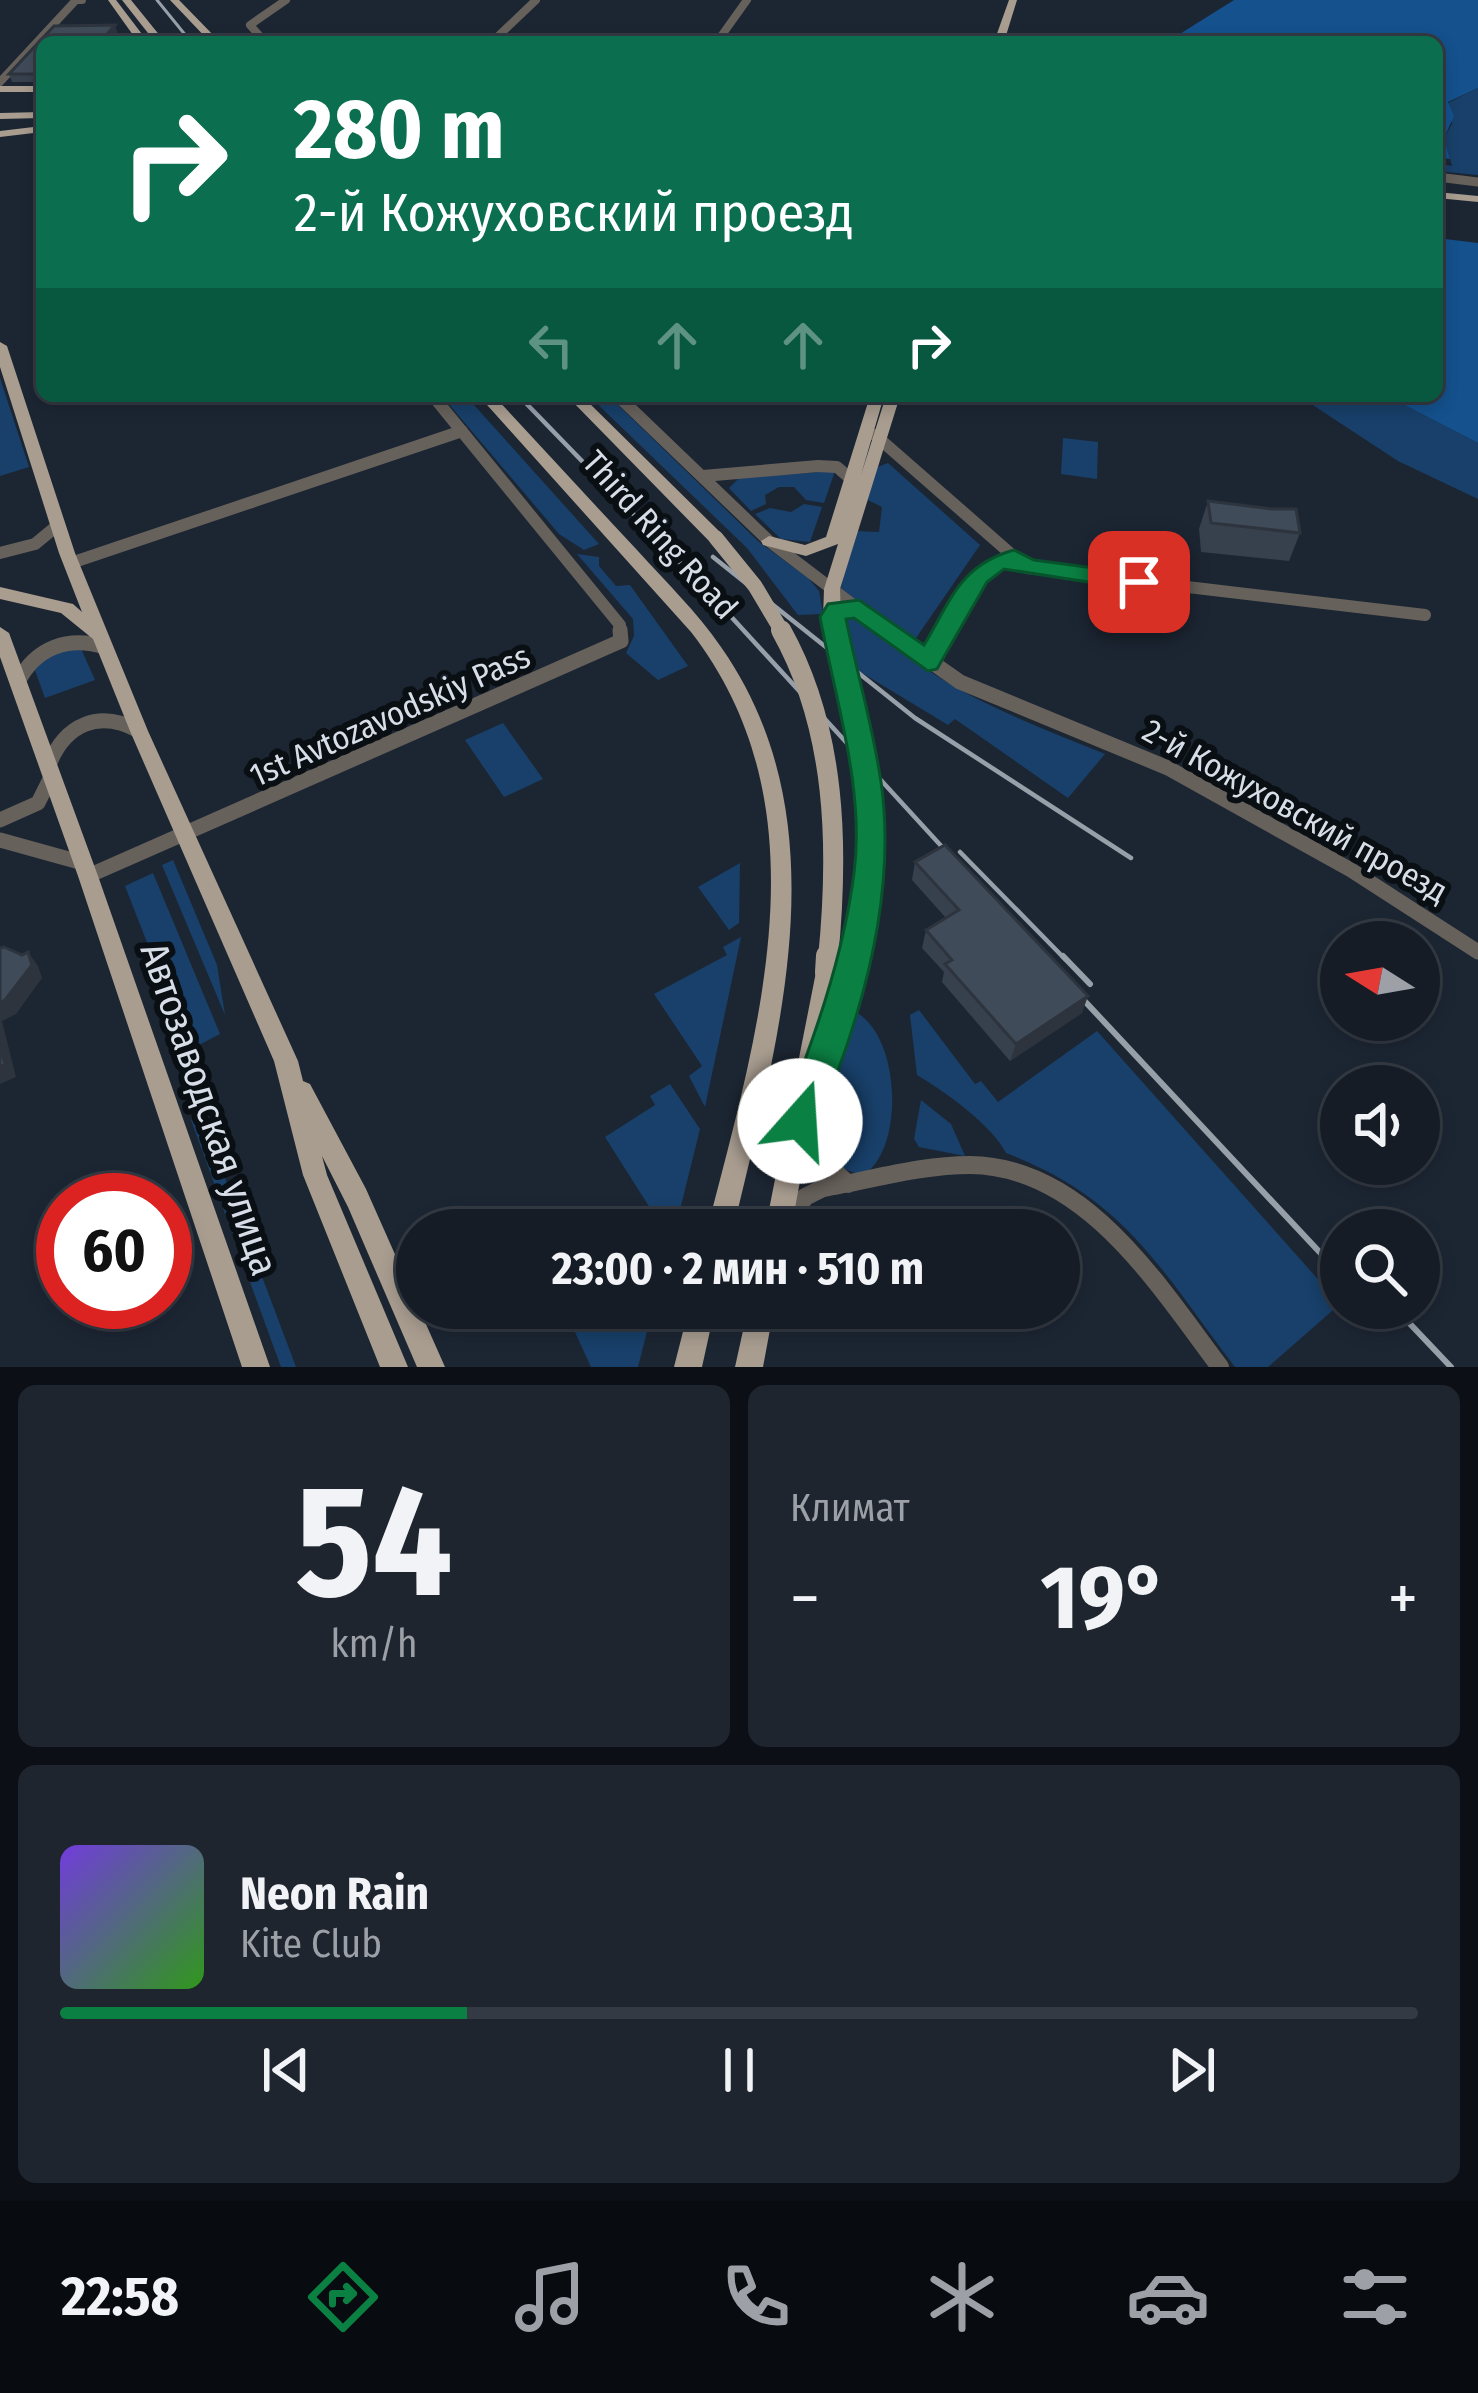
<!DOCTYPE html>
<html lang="ru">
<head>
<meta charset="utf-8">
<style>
	:root { --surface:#151c26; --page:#1e252e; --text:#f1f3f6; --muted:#9da1a7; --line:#343a43; --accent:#0b8043 }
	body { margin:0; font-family:"Fira Sans Condensed",sans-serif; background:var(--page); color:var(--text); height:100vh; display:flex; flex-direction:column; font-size:45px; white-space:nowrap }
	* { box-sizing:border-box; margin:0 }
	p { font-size:39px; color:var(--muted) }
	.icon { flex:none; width:66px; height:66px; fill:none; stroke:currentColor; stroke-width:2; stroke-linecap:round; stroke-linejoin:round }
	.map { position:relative; height:1367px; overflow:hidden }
	.panel { display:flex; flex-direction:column; gap:18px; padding:18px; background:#0c0f15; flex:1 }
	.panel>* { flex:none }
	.top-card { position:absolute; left:36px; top:36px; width:1407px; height:366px; border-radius:18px; box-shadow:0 6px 18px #0003,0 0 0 3px var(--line); background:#0b6e4f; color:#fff; overflow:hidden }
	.needle { width:78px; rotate:281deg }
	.buttons { position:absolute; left:1320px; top:921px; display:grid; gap:24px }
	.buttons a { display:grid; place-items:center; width:120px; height:120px; border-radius:50%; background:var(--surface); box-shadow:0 6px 18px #0003,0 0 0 3px var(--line); font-size:60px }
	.speed { position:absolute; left:36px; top:1173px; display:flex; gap:24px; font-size:60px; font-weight:700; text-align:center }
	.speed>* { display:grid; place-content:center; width:156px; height:156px; border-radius:50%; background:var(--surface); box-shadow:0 6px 18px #0003,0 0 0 3px var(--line); line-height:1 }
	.speed .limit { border:18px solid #d22; background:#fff; color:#111 }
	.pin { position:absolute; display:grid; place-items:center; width:102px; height:102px; color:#fff; margin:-51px; border-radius:24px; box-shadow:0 6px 18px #0006 }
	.me { position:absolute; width:132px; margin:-66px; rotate:19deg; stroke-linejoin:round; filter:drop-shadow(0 0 9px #0008) }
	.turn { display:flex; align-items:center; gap:42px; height:252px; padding:0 60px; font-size:54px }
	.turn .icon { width:156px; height:156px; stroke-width:2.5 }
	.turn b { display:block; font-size:84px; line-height:102px }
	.lanes { display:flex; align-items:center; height:114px; padding:0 60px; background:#0003; justify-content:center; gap:60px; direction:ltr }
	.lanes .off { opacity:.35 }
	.big { font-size:90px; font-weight:700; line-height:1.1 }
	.panel .card { flex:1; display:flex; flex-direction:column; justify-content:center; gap:18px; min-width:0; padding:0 42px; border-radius:18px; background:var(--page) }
	.panel .dial { align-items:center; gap:0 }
	.dial b { font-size:156px; line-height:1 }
	.song { display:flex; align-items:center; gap:36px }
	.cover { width:144px; height:144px; border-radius:18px; background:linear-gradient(135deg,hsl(260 70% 55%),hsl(110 70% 35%)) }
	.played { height:12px; border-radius:6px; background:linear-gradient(90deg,var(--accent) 30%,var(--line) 30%) }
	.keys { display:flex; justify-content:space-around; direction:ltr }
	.heat { display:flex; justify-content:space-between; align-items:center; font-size:66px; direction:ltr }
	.panel .tiles { flex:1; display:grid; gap:18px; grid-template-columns:1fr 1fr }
	.card:last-child { grid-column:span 2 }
	.trip { position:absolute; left:396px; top:1209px; width:684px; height:120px; border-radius:60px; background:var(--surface); box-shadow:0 6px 18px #0003,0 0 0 3px var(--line); font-weight:700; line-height:120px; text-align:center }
	.menu { display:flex; height:192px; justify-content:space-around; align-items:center; background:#080b0f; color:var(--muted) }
	.menu .icon { width:84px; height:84px }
	.menu .selected { color:var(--accent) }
	.menu b { font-size:54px; color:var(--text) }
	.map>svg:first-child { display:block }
	.green { fill:#18406a }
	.water { fill:#14518d }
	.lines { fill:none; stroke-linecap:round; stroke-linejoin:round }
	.minor-far4 { stroke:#67615b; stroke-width:8 }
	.minor-far3 { stroke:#67615b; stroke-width:9 }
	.minor-far2 { stroke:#67615b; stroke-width:12 }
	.minor-far1 { stroke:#67615b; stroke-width:15 }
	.minor { stroke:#67615b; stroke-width:18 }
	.major { fill:#a99d90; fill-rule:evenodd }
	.rail-far2 { stroke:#979fa9; stroke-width:3 }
	.rail-far1 { stroke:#979fa9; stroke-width:4.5 }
	.rail { stroke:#979fa9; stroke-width:6 }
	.major-bridge-far2 { stroke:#a99d90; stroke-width:15 }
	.major-bridge-far1 { stroke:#a99d90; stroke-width:20 }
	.major-bridge { stroke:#a99d90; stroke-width:24 }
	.wall { fill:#37404d }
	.shaded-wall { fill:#2d343e }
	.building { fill:#404b59; stroke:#2d343e; stroke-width:3 }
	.route { fill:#0b8043; stroke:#07532c; stroke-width:3 }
	.labels { text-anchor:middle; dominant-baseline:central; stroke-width:12; stroke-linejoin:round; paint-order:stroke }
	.street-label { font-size:33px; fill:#d7dee7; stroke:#0a0f14 }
	.near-street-label { font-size:39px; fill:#d7dee7; stroke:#0a0f14 }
</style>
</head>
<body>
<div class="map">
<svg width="1478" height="1367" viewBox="0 0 1478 1367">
	<rect width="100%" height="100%" fill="#1c2633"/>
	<!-- green -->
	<path class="green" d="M 1478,88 L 1478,175 L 1437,171 L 1437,163 L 1452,166 L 1444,138 L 1452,124 L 1448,103 Z
		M 0,378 L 29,467 L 0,476 Z
		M 442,396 L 466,396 L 599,544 L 584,550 L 559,534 Z
		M 589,396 L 609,396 L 759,542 L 808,578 L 819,591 L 823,614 L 798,615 L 747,548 Z
		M 1299,396 L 1387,396 L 1478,443 L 1478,499 L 1398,461 Z
		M 1063,438 L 1098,442 L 1097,479 L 1061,474 Z
		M 888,463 L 980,545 L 916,638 L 902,637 L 841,588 L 854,531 L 879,532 L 882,507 L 866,499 L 875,468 Z
		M 835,471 L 824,503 L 806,500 L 794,487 L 779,487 L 765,495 L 766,504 L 751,511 L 729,488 L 739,478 Z
		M 804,504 L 822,507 L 810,542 L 781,539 L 755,514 L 770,508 L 791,512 Z
		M 577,554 L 599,557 L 599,566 L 616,586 L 630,585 L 688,666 L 658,680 L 626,653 L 634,636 L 633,619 Z
		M 850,617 C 871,619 888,640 904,653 C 964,700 1035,725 1105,754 L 1068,798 L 955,719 L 948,725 L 854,668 L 844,626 Z
		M 79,644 L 95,680 L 45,698 L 32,662 Z
		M 503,723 L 543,779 L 504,797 L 465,740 Z
		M 173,860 L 217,965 L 225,1015 L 162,865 Z
		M 740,863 L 739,923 L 729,930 L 698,887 Z
		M 153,873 L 220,1034 L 189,1050 L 125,886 Z
		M 741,937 L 705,1107 L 689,1076 L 702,1066 L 654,994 L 727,955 L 723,947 Z
		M 851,1010 C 901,1029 906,1149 863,1175 C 840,1169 828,1163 821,1140 Z
		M 919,1010 L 975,1084 L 981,1081 L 998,1102 L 1097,1031 L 1340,1304 L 1268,1367 L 1235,1367 C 1161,1270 1125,1198 1006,1153 C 992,1125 944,1091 917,1075 L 910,1015 Z
		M 670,1084 L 700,1129 L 675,1230 L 664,1230 L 605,1137 L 655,1105 L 650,1096 Z
		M 921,1100 L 951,1124 L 965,1156 L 919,1147 L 914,1139 Z
		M 199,1116 L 202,1117 L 296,1367 L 281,1367 L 191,1120 Z
		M 631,1308 L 653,1308 L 638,1367 L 591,1367 L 574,1330 L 599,1314 L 607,1326 Z"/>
	<!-- water -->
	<path class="water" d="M 1234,0 L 1478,0 L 1478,88 L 1448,102 L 1454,116 L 1444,138 L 1450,159 L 1437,157 L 1437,42 L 1167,42 Z
		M 1437,238 L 1478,243 L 1478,443 L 1387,396 L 1437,396 Z"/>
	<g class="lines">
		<!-- minor-far4 -->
		<path class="minor-far4" d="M 265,42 L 250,25 L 286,0
			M 492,42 L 536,0
			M 717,42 L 747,0
			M 0,82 L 76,0 L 82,0"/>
		<!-- minor-far3 -->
		<path class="minor-far3" d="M 1437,177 L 1478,182"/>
		<!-- minor-far2 -->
		<path class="minor-far2" d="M 433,396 L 620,625 L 620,633
			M 618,396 L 769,541 L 890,633
			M 875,435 L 1027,568 L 1425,615
			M 703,476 L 818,466 L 837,467 L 851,479
			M 0,553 L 35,544 L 58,525
			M 71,563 L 462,431
			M 945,633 L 978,576 L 1014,558"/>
		<!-- minor-far1 -->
		<path class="minor-far1" d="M 886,630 L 960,682 L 1168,768 L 1351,870 L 1478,952
			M 928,662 L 947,630
			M 18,682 C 36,647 68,636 105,647
			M 49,765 C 65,724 99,709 139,731
			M 0,820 L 38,803 L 52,775
			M 0,840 L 83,863
			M 88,876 L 621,641 L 620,630"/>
		<!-- minor -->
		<path class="minor" d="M 803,1128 L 819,1157 L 848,1184
			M 782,1230 L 805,1197 L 823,1188 C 871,1180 921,1165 970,1165 C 1085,1166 1158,1285 1220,1367"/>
		<!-- major -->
		<path class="major" d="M 108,0 L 116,0 L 148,42 L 138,42 Z
			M 122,0 L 131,0 L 165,42 L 155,42 Z
			M 170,0 L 179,0 L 220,42 L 210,42 Z
			M 1009,0 L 1017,0 L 1004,42 L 994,42 Z
			M 0,86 L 42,86 L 42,92 L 0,92 Z
			M 42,112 L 42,118 L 0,119 L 0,113 Z
			M 42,126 L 42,132 L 0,137 L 0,131 Z
			M 1437,192 L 1478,196 L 1478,202 L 1437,198 Z
			M 0,342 L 7,346 L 75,553 L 148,731 L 298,1061 L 303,1081 L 310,1084 L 366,1189 L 445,1367 L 417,1367 L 348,1207 L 322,1156 L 327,1175 L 408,1367 L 380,1367 L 303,1175 L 274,1061 L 130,731 L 93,639 L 61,613 L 0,599 L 0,587 L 73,604 L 82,612 L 59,553 L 0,367 Z
			M 479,396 L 494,396 C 542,447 589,499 637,550 C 666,582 697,612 721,647 C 844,823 778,1039 733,1230 L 707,1230 C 757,1034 829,810 691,632 Z
			M 567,396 L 582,396 L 722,534 L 724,538 L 722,542 L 710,542 Z
			M 870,396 L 884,396 L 861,475 L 886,396 L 900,396 L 840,589 L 841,618 L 832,624 L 823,618 L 824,589 L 838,544 L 806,556 L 763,545 L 761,541 L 769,536 L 805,545 L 826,537 Z
			M 0,627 L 9,633 L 98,876 L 270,1367 L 242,1367 L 78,876 L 0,657 Z
			M 827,962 L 835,965 L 838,972 L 835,989 L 841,973 L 849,970 L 857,973 L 860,980 L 833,1062 L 829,1070 L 820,1072 L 791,1230 L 765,1230 L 816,972 L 819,965 Z
			M 689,1308 L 715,1308 L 702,1367 L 674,1367 Z
			M 748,1308 L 774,1308 L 763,1367 L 735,1367 Z"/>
		<!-- rail-far2 -->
		<path class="rail-far2" d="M 157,0 L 191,42"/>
		<!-- rail-far1 -->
		<path class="rail-far1" d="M 519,396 L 703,586 L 966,873
			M 713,557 L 915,718 L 1131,858
			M 960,852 L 1065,959"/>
		<!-- rail -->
		<path class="rail" d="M 1063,956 L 1090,984
			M 1064,979 L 1341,1275
			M 1395,1308 L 1451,1367"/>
		<!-- major-bridge-far2 -->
		<path class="major-bridge-far2" d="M 716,538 L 755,586 L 783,633
			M 832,618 L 835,633"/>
		<!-- major-bridge-far1 -->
		<path class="major-bridge-far1" d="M 781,630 C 837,730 839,848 828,959
			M 834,630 L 871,818 L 870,870 L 853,959"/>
		<!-- major-bridge -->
		<path class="major-bridge" d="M 827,972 L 828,956
			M 849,980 L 854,956"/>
	</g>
	<!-- wall -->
	<path class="wall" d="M 115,25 L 117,33 L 109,42 L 42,42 L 42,82 L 12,82 L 9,74 L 54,26 Z
		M 1208,501 L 1300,533 L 1289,561 L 1201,552 L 1199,529 Z
		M 915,862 L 1082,1013 L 1010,1061 L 942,982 L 944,972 L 922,948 L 926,930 L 946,918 L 912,880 Z"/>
	<!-- shaded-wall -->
	<path class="shaded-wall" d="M 115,25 L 117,33 L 109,42 L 100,42 Z
		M 28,952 L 38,966 L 42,978 L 16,1014 L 2,1021 L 16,1077 L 0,1084 L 0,1003 Z
		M 1088,996 L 1082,1013 L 1010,1061 L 1016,1044 Z"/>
	<!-- building -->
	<path class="building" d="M 115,25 L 100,42 L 42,42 L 42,74 L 9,74 L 54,26 Z
		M 1208,501 L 1272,509 L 1296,509 L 1300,533 L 1211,523 Z
		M 945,845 L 1088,996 L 1016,1044 L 945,964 L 952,960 L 926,930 L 959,910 L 915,862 Z
		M 4,947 L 22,955 L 28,952 L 32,965 L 5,1000 L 0,1003 L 0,948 Z
		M 0,1045 L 5,1064 L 0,1066 Z"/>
	<!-- route -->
	<path class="route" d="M 1014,550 L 1034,560 L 1139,574 L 1151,582 L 1139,590 L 1004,569 L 987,582 L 937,669 L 928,671 L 854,618 L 846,619 C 857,673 873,727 881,782 C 898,899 859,1027 813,1133 L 800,1138 L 787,1133 L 782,1121 C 813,1041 843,959 854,873 C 865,790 835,698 820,617 L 828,604 L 859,600 L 924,645 C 951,600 960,565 1014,550 Z"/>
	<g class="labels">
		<!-- street labels -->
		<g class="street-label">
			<text transform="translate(660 535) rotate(48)">Third Ring Road</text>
			<text transform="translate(390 716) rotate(-24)">1st Avtozavodskiy Pass</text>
			<text transform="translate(1295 811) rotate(29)">2-й Кожуховский проезд</text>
		</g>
		<!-- near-street labels -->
		<g class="near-street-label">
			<text transform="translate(209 1109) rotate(71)">Автозаводская улица</text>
		</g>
	</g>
</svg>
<div class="buttons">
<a><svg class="needle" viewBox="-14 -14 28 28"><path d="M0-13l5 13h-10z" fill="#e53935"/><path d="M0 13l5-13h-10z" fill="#9da1a7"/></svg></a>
<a><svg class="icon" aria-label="sound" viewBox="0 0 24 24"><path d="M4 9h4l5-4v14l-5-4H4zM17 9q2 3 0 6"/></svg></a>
<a><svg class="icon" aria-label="search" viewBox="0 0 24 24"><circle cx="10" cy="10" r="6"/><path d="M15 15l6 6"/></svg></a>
</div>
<div class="speed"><div class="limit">60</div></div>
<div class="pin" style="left:1139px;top:582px;background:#d93025"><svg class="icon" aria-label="arrive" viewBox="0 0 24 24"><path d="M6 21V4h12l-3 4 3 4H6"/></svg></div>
<svg class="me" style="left:800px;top:1121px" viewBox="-20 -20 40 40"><circle r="19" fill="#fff"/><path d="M0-13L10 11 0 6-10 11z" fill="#0b8043"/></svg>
<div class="trip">23:00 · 2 мин · 510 m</div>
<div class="top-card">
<div class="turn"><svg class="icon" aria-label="right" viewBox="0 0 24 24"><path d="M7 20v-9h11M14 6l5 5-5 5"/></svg><div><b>280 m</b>2-й Кожуховский проезд</div></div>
<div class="lanes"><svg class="icon off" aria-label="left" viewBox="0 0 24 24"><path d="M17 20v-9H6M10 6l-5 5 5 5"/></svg><svg class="icon off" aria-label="ahead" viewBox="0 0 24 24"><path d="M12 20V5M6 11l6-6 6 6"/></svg><svg class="icon off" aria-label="ahead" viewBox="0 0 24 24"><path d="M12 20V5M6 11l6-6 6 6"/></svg><svg class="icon" aria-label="right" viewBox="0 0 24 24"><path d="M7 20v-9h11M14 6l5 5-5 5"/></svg></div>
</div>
</div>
<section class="panel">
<div class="tiles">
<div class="card dial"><b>54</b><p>km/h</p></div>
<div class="card"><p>Климат</p>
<div class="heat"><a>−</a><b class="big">19°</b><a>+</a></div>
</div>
<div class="card">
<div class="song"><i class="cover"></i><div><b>Neon Rain</b><p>Kite Club</p></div></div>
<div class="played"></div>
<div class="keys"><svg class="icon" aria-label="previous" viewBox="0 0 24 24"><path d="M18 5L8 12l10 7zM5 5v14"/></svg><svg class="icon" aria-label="pause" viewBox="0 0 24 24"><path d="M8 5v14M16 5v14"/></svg><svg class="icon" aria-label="next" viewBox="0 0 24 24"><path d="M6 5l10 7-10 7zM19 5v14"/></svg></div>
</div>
</div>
</section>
<nav class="menu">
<b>22:58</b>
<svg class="icon selected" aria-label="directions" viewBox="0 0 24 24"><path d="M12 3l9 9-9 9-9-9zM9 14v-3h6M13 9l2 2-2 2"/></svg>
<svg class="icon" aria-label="music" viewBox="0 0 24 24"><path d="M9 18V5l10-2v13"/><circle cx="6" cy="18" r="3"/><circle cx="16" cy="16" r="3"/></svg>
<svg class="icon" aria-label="phone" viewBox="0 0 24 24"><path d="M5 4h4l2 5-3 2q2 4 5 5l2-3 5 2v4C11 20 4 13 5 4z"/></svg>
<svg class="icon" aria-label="climate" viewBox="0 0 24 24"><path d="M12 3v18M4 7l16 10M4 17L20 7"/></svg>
<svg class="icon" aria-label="car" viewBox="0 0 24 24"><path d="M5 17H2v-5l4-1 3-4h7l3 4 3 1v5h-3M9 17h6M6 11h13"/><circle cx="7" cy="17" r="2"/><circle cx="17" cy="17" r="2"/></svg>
<svg class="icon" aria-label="filters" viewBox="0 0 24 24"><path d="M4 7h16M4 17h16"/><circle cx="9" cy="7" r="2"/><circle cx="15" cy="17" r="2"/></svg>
</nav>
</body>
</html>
